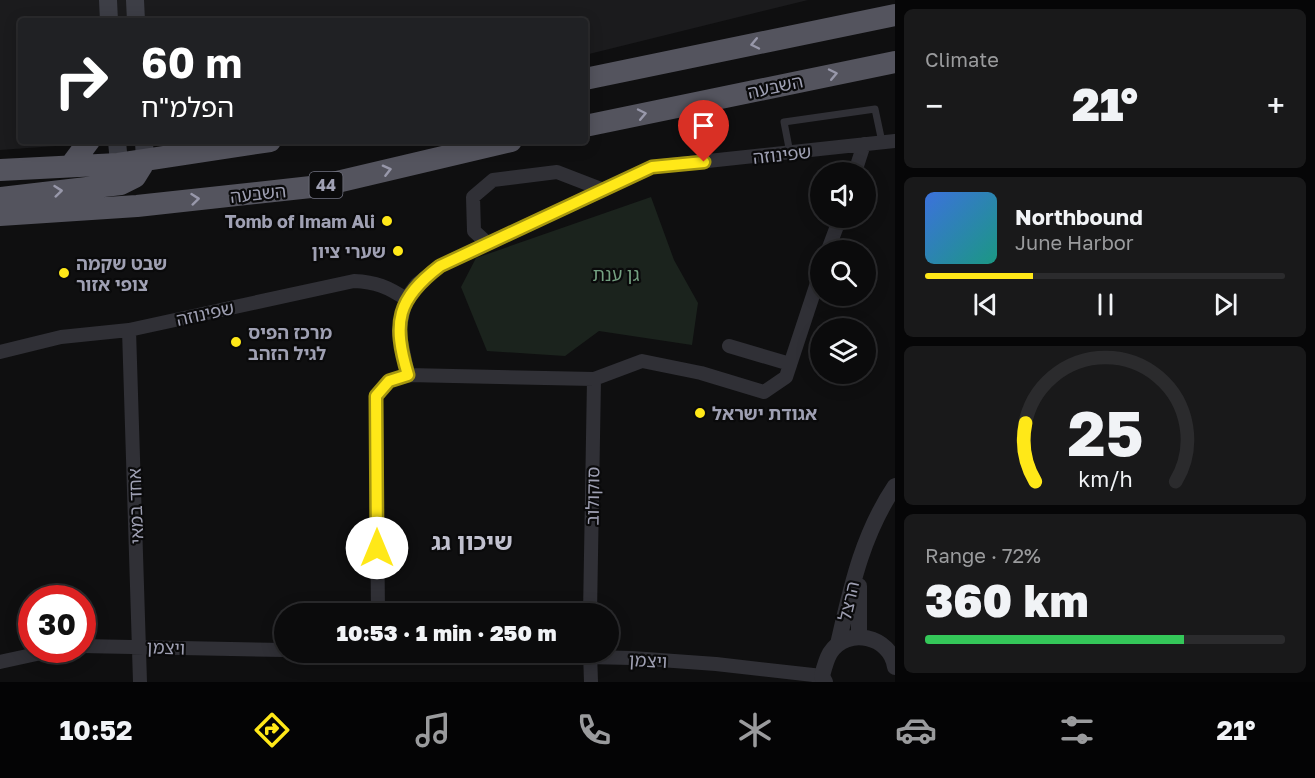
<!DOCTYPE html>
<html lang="en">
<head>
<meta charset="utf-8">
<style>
	:root { --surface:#0b0b0c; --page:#19191a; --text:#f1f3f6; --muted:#9a9b9d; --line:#2b2b2d; --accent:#ffe818 }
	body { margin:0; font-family:"Golos Text","Noto Sans Hebrew",sans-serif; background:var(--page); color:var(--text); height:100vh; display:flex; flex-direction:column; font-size:22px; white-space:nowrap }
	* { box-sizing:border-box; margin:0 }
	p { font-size:20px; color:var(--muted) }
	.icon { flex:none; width:33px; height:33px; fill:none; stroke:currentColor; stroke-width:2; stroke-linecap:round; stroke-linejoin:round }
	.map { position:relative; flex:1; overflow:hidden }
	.sheet { display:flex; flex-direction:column; gap:9px; padding:9px; background:#060607; width:420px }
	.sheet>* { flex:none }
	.guide { position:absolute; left:18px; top:18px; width:570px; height:126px; border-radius:6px; box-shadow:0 3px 15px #0003,0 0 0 2px var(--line); background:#202124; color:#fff; overflow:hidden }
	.buttons { position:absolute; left:810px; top:162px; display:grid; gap:12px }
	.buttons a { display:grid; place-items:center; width:66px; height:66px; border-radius:50%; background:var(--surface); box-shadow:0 3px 15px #0003,0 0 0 2px var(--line); font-size:30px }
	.speed { position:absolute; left:18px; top:585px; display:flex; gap:12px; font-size:30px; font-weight:700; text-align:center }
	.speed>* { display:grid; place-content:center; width:78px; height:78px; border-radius:50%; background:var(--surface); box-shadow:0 3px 15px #0003,0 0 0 2px var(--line); line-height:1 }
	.speed .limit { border:9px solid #d22; background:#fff; color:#111 }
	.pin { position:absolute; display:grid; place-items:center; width:51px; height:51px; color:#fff; margin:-62px -26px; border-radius:50% 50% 50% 0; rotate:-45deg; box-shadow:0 0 6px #0007 }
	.pin .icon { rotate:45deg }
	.me { position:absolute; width:66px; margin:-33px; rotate:0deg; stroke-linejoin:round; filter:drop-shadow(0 0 4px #0008) }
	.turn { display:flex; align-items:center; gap:21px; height:126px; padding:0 24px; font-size:27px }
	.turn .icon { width:78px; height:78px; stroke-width:2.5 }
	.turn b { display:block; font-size:42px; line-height:51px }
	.big { font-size:45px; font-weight:800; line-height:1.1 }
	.sheet .widget { flex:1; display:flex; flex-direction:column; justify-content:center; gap:9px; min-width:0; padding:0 21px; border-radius:9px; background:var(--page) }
	.sheet .dial { align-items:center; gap:0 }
	.dial svg { height:156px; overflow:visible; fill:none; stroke:var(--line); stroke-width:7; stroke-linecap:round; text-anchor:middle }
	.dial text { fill:var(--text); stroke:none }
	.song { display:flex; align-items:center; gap:18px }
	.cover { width:72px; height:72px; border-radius:9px; background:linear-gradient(135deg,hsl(220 70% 55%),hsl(170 70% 35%)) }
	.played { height:6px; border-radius:3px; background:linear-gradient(90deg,var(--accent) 30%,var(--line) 30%) }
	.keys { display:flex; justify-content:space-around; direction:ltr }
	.heat { display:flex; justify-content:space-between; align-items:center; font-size:33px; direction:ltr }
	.charge { height:9px; border-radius:4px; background:linear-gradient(90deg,#34c759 72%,var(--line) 0) }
	.trip { position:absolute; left:274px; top:603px; width:345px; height:60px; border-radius:30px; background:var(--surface); box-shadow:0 3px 15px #0003,0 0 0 2px var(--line); font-weight:800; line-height:60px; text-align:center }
	.tabs { display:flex; height:96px; justify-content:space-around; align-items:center; background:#040405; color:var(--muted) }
	.tabs .icon { width:42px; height:42px }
	.tabs .on { color:var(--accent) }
	.tabs b { font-size:27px; color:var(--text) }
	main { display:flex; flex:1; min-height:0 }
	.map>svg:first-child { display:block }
	.built { fill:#1b1b1d }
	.green { fill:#1b231d }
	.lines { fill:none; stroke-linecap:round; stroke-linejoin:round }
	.service { stroke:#303036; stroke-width:7 }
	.minor { stroke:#303036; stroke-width:14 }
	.tertiary { stroke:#303036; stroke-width:16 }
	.secondary { stroke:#3d3e46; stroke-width:18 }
	.trunk { stroke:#54545e; stroke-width:22 }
	.oneway { stroke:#9898aa }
	.route-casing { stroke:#a69710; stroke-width:15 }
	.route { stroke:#ffe818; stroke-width:10 }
	.poi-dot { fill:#ffe818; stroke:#0a0a0b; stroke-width:2 }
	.labels { text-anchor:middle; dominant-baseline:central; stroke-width:4.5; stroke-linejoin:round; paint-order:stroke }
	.shield { fill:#0a0a0b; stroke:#727381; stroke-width:1.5 }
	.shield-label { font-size:16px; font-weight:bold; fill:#9fa0b3 }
	.street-label { font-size:18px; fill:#9fa0b3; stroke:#0a0a0b }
	.poi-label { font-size:18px; font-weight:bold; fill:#9fa0b3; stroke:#0a0a0b; text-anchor:start }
	.park-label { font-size:18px; fill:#74a081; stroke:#0a0a0b }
	.district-label { font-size:24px; font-weight:bold; fill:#c0c0ce; stroke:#0a0a0b }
</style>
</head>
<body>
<main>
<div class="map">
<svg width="895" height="682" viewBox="0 0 895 682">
	<rect width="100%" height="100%" fill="#0f0f10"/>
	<!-- built -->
	<path class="built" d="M 0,0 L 808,0 L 585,55 L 585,21 L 21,21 L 21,141 L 125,141 L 0,150 Z"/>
	<!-- green -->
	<path class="green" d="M 651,197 L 674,260 L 698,303 L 692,345 L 599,331 L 565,356 L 487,351 L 461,287 L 476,258 Z"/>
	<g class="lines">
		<!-- service -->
		<path class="service" d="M 790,153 L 784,122 L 875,109 L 882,142"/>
		<!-- minor -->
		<path class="minor" d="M 855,172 L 864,144
			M 487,243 L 474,231 L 473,197 L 493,180 L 557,172 L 601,189
			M 828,250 L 840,218
			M 406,299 L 417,284 L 440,266 L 652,167 L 895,141
			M 129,330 L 140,682
			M 729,346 L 790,364
			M 0,352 L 61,337 L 129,330 L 354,281 C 376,282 388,287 406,299 L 399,331 L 408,375
			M 378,614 L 376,396 L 389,381 L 408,375 L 594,379 L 642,361 L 701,373 L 764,392 L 786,377 L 820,274
			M 590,614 L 594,379
			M 82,646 L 285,650
			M 365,652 L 632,658 L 716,664 L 822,676
			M 590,652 L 591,682
			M 0,662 L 55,650"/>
		<!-- tertiary -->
		<path class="tertiary" d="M 859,586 L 859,637
			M 838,644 C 851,588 862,535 895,486
			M 825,682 L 822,676 C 824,668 826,660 830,653 C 847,626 891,636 895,667"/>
		<!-- secondary -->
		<path class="secondary" d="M 108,0 L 109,21
			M 135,0 L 136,21
			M 117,141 L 120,175
			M 144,141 L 145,161"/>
		<!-- trunk -->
		<path class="trunk" d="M 585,79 L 895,15
			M 585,126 L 895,62
			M 71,165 L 89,141
			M 0,170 L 118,164 L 270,141
			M 0,198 L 121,184 L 135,177 L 145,161
			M 0,215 L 137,206 L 320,186 L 511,141"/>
	</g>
	<!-- one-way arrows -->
	<defs><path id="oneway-chevron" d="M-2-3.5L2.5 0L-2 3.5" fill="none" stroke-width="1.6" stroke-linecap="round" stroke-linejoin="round" transform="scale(1.5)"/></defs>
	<g class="oneway">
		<use href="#oneway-chevron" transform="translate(755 44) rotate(168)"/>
		<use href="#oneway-chevron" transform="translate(833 74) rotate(-12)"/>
		<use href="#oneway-chevron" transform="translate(642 114) rotate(-12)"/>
		<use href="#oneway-chevron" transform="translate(387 170) rotate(-14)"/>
		<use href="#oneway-chevron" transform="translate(58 191) rotate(-6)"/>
		<use href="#oneway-chevron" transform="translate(195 199) rotate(-6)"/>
	</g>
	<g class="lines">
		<!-- route casing -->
		<g class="route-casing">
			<path id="route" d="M 377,548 L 376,396 L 389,381 L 408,375 C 392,322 397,299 440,266 L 652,167 L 704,162"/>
		</g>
		<!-- route -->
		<use href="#route" class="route"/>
	</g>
	<!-- markers -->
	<g class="poi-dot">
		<circle cx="387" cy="221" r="6"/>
		<circle cx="398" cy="251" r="6"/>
		<circle cx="64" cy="273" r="6"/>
		<circle cx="236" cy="342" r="6"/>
		<circle cx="700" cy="413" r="6"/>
	</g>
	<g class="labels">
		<!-- shield labels -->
		<rect class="shield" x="309.5" y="172" width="33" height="26" rx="4.5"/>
		<g class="shield-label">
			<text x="326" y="185">44</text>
		</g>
		<!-- street labels -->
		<g class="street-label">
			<text transform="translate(775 86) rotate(-12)">השבעה</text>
			<text transform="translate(782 154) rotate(-6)">שפינוזה</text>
			<text transform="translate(258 193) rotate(-6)">השבעה</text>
			<text transform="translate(205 313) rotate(-12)">שפינוזה</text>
			<text transform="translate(592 496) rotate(-89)">סוקולוב</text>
			<text transform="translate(135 506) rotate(-92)">אחד במאי</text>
			<text transform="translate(848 601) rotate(-77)">הרצל</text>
			<text transform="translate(166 647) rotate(2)">ויצמן</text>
			<text transform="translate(648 660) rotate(3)">ויצמן</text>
		</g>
		<!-- poi labels -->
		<g class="poi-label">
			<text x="375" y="221" text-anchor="end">Tomb of Imam Ali</text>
			<text x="386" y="251" text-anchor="end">שערי ציון</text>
			<text x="76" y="263">שבט שקמה<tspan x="76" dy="21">צופי אזור</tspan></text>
			<text x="248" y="332">מרכז הפיס<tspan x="248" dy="21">לגיל הזהב</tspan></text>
			<text x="712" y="413">אגודת ישראל</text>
		</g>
		<!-- park labels -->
		<g class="park-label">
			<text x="616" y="274">גן ענת</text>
		</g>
		<!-- district labels -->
		<g class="district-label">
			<text x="472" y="540">שיכון גג</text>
		</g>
	</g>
</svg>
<div class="buttons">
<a><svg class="icon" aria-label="sound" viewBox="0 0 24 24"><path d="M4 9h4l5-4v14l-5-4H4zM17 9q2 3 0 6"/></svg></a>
<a><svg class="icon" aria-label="search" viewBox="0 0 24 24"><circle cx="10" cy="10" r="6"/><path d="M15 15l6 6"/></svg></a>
<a><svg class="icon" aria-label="layers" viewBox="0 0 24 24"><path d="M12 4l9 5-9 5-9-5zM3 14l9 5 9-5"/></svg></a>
</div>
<div class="speed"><div class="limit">30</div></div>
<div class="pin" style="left:704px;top:162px;background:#d93025"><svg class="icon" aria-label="arrive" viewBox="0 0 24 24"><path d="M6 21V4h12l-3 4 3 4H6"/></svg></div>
<svg class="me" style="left:377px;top:548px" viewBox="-20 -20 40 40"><circle r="19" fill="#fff"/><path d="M0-13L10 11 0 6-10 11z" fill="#ffe818"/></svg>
<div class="trip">10:53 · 1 min · 250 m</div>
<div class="guide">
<div class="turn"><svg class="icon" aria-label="right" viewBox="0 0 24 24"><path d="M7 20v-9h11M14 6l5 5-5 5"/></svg><div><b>60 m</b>הפלמ&quot;ח</div></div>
</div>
</div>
<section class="sheet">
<div class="widget"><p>Climate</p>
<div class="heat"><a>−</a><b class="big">21°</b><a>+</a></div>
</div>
<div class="widget">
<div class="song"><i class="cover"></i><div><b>Northbound</b><p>June Harbor</p></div></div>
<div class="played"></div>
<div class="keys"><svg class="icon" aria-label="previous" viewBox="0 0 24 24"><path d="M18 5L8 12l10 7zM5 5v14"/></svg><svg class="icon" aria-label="pause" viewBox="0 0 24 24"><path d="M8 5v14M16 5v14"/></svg><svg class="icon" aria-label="next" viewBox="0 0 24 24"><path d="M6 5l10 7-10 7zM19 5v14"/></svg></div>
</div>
<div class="widget dial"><svg viewBox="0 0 100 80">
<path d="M14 69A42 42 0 1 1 86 69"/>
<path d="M14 69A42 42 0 0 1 9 39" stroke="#ffe818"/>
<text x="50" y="56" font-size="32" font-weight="700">25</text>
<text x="50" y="72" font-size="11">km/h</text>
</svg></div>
<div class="widget"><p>Range · 72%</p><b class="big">360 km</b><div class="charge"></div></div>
</section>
</main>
<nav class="tabs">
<b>10:52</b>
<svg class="icon on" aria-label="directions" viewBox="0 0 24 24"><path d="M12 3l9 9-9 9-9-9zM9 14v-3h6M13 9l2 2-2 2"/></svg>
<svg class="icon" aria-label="music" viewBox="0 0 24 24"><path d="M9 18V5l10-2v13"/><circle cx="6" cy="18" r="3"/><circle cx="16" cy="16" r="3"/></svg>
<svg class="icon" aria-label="phone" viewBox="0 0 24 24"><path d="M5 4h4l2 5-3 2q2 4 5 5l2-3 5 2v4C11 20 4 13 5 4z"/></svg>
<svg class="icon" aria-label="climate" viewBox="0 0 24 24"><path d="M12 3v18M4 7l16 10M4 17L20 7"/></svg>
<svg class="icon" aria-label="car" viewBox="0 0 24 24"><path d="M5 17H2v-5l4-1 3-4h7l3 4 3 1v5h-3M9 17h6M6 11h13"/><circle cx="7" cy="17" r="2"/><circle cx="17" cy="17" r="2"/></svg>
<svg class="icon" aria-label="filters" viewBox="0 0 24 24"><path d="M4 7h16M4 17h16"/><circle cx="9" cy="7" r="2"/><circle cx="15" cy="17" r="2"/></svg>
<b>21°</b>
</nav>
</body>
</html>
